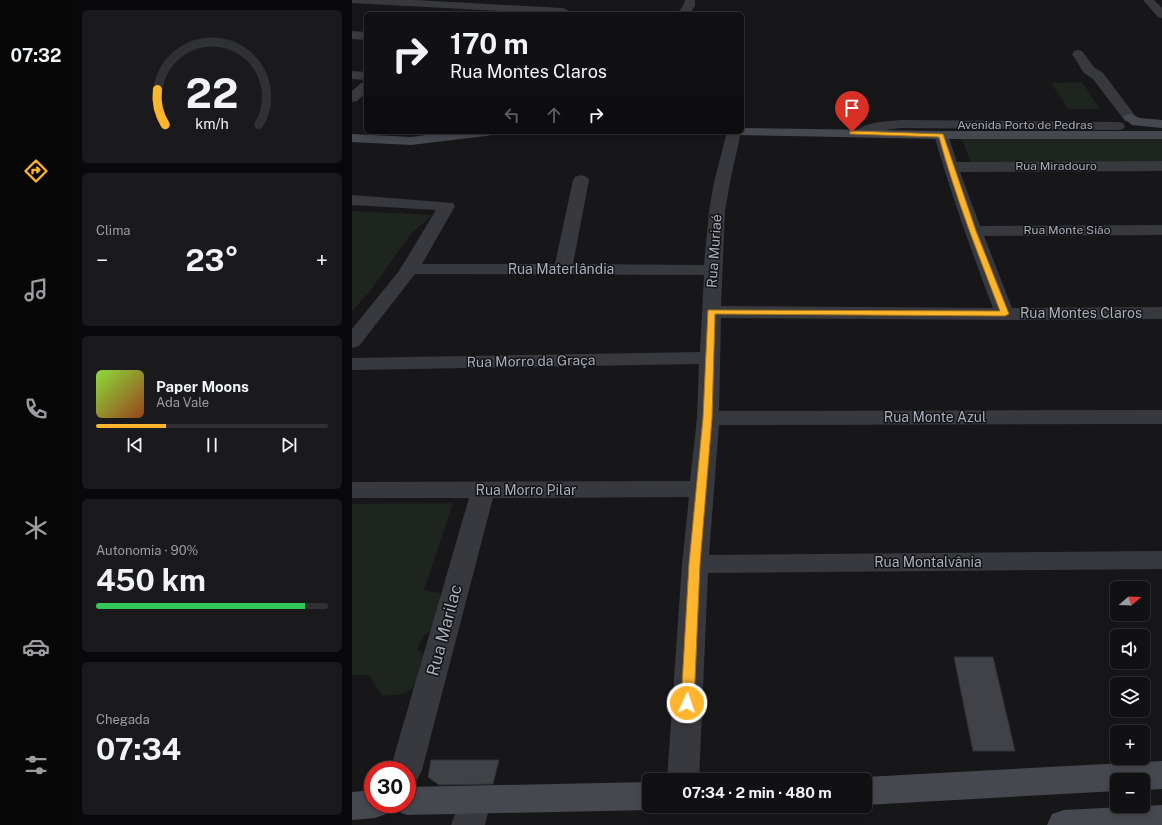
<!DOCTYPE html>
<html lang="pt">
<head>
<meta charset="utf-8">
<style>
	:root { --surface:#111114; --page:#1a1a1d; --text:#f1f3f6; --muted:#9c9da0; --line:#303134; --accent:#feb52b }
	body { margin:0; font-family:"Public Sans",sans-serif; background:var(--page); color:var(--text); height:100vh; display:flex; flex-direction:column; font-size:15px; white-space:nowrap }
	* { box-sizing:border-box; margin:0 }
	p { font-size:13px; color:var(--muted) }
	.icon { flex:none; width:22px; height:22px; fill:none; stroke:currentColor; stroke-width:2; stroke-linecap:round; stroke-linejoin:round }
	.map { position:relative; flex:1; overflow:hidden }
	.details { display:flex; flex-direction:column; gap:10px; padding:10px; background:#09090b; width:280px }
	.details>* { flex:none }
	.banner { position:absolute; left:12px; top:12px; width:380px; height:122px; border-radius:6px; box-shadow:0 2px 6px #0003,0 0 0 1px var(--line); background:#111114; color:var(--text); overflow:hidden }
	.needle { width:26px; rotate:71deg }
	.controls { position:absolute; left:758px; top:581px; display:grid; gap:8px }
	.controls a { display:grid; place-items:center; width:40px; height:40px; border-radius:6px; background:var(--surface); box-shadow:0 2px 6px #0003,0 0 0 1px var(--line); font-size:20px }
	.speed { position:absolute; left:12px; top:761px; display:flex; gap:8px; font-size:20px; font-weight:700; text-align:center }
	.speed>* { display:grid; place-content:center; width:52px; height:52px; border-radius:50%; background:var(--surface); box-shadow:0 2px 6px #0003,0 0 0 1px var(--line); line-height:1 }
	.speed .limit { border:6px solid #d22; background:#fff; color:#111 }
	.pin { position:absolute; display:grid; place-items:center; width:34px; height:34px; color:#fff; margin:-41px -17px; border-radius:50% 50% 50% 0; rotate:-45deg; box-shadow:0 0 4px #0007 }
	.pin .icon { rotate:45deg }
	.me { position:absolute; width:44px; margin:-22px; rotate:3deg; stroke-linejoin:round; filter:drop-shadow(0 0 3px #0008) }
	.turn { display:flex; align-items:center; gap:14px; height:84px; padding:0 20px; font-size:18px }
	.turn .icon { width:52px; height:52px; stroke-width:2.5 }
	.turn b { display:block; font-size:28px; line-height:34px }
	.lanes { display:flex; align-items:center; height:38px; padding:0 20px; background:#0003; justify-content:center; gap:20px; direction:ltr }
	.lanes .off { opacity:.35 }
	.big { font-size:30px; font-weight:700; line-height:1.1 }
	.details .card { flex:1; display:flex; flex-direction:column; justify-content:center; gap:6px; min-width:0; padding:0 14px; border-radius:6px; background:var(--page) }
	.details .dial { align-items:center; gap:0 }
	.dial svg { height:104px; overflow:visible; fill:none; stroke:var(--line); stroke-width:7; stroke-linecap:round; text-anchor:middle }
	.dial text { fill:var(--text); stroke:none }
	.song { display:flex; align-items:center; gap:12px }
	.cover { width:48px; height:48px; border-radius:6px; background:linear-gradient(135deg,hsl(90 70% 55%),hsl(20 70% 35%)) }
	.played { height:4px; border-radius:2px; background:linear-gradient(90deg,var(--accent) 30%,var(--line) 30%) }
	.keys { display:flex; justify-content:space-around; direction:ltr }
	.heat { display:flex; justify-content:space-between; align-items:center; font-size:22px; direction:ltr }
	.charge { height:6px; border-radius:3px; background:linear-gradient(90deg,#34c759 90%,var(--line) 0) }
	.trip { position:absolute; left:290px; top:773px; width:230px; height:40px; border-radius:6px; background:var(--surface); box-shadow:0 2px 6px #0003,0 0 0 1px var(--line); font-weight:700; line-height:40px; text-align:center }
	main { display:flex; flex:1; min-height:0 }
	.menu { display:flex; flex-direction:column; width:72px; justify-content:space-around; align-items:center; background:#070708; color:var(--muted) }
	.menu .icon { width:28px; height:28px }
	.menu .on { color:var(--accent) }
	.menu b { font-size:18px; color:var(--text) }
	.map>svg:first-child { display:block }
	.green { fill:#1d251e }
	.building { fill:#414247; stroke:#313136 }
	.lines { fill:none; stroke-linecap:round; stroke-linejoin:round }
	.minor { fill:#38393f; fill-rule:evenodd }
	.secondary { fill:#46484f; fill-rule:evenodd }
	.route { fill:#feb52b; stroke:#a5761c }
	.labels { text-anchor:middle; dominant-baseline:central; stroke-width:3; stroke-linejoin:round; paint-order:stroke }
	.far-street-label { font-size:12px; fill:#a9aebb; stroke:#121215 }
	.street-label { font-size:14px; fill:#a9aebb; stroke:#121215 }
	.near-street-label { font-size:17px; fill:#a9aebb; stroke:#121215 }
</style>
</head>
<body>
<main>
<nav class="menu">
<b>07:32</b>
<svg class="icon on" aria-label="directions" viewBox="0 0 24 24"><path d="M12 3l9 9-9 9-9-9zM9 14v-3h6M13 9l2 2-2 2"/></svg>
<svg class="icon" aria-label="music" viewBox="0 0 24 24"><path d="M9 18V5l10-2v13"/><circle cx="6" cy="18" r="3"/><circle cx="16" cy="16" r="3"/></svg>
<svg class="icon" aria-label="phone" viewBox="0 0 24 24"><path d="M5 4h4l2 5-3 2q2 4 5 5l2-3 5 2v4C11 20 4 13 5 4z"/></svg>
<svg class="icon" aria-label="climate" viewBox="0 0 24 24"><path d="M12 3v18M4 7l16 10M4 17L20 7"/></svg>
<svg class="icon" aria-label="car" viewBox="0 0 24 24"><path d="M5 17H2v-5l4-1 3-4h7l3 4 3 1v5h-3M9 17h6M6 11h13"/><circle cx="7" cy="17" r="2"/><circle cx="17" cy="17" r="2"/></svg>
<svg class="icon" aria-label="filters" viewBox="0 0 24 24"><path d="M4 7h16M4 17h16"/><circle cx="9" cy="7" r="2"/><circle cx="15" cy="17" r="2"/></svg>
</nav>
<section class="details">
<div class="card dial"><svg viewBox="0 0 100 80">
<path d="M14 69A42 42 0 1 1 86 69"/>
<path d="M14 69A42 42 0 0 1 8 42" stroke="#feb52b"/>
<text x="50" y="56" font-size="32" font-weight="700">22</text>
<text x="50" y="72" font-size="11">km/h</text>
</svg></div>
<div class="card"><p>Clima</p>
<div class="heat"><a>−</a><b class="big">23°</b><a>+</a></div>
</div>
<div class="card">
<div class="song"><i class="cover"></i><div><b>Paper Moons</b><p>Ada Vale</p></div></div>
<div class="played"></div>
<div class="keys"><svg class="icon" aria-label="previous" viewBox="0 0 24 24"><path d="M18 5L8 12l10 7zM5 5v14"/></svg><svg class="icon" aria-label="pause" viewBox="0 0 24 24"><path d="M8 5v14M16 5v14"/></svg><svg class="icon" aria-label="next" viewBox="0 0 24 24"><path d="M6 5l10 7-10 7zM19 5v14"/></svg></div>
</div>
<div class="card"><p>Autonomia · 90%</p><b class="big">450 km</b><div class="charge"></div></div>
<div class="card"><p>Chegada</p><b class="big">07:34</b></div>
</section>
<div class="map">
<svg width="810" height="825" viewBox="0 0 810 825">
	<rect width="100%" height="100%" fill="#17171a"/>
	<!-- green -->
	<path class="green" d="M 730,82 L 748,109 L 716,109 L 699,83 Z
		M 610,139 L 810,139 L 810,163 L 619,163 Z
		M 0,211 L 80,215 L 58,235 L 18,291 L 0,311 Z
		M 101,503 L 72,590 L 88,593 L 87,622 L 71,637 L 65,649 L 76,658 C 72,671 66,687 52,693 C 46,696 36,695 30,696 L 17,675 L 0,675 L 0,504 Z"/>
	<!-- building -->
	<path class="building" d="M 602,657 L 641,657 L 663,751 L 621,751 Z
		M 79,760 L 147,760 L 141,784 L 87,785 L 76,777 Z"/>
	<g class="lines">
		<!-- minor -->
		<path class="minor" d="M 0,0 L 63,0 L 210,8 L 214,9 L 216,11 L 212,14 L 203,14 L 0,3 Z
			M 333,0 L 343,0 L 343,6 L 337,14 L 325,14 L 331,6 Z
			M 791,0 L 802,0 L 810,8 L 810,18 L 806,17 Z
			M 0,31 L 14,32 L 14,40 L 0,39 Z
			M 726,50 L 730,51 L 742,67 L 751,73 L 785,118 L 783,121 L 778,122 L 773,121 L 741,79 L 732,73 L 720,54 L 722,51 Z
			M 0,71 L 14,72 L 14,80 L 0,79 Z
			M 14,82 L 14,93 L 5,101 L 0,102 L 0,91 L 9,83 Z
			M 549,120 L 766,122 L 771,123 L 773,126 L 771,129 L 766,130 L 549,128 L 527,131 L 510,137 L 505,136 L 503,133 C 510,122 536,121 549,120 Z
			M 589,131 L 594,132 L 596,135 L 605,162 L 810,161 L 810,171 L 608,172 L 628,226 L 810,225 L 810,235 L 632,236 L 660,308 L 810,307 L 810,319 L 653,320 L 369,318 L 367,411 L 810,410 L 810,424 L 367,425 L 357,555 L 810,551 L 810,569 L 356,573 L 347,780 L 315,780 L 330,564 L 337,497 L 141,498 L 70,770 L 65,780 L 55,783 L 55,770 L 38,770 L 117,498 L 0,498 L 0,482 L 338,481 L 345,418 L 347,364 L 0,370 L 0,358 L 348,352 L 352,275 L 63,274 L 7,346 L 0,348 L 0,329 L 47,271 L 84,210 L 0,205 L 0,195 L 101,203 L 103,206 L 70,264 L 203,264 L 221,180 L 223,177 L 229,175 L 235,177 L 237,180 L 221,264 L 352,265 L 357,211 L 362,182 L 375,132 L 389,132 L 378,182 L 373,211 L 369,306 L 641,308 C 619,250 599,194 582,135 L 584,132 Z
			M 123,786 L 134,790 L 139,800 L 133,825 L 99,825 L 112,790 Z"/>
		<!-- secondary -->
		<path class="secondary" d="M 778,114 L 788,118 L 810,120 L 810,128 L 780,125 L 771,118 L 773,115 Z
			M 390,128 L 589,131 L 810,131 L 810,139 L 589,139 L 385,135 L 383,132 L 390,132 Z
			M 97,132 L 141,132 L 139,135 L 134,136 L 59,145 L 0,142 L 0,134 L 59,137 Z
			M 810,761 L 810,789 L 791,790 L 791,780 L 765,780 L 765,791 L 513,805 L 513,780 L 504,780 L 513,777 Z
			M 297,782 L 297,806 L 308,806 L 297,810 L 55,815 L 44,811 L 40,804 L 55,804 L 55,787 Z
			M 21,790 L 21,804 L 39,804 L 34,814 L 23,818 L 0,820 L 0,792 Z
			M 810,805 L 810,825 L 695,825 L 700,814 L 712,810 Z"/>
	</g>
	<!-- route -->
	<path class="route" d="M 498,131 L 591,134 L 624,231 L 657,314 L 653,316 L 363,314 L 360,418 L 348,564 L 342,703 L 340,706 L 335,708 L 331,706 L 329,703 L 337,564 L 351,418 L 356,310 L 648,311 C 626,254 603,196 587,137 L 500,134 L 498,134 Z"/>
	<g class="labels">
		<!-- far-street labels -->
		<g class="far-street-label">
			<text x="673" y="125">Avenida Porto de Pedras</text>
			<text x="704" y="166">Rua Miradouro</text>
			<text x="715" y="230">Rua Monte Sião</text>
		</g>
		<!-- street labels -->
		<g class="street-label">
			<text transform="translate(362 251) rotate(-86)">Rua Muriaé</text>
			<text x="209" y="269">Rua Materlândia</text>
			<text x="729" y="313">Rua Montes Claros</text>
			<text transform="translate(179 361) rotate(-1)">Rua Morro da Graça</text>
			<text x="583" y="417">Rua Monte Azul</text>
			<text x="174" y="490">Rua Morro Pilar</text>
			<text x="576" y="562">Rua Montalvânia</text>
		</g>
		<!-- near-street labels -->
		<g class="near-street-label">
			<text transform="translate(92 630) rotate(-75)">Rua Marilac</text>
		</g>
	</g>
</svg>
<div class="controls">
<a><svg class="needle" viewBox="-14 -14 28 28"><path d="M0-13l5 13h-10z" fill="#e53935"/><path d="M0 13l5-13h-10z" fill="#9c9da0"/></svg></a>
<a><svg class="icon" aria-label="sound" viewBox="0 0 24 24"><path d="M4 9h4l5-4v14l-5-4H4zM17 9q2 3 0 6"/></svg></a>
<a><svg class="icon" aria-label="layers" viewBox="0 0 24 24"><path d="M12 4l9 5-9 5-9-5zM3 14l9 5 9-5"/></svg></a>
<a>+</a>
<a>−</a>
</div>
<div class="speed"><div class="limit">30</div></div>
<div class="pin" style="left:500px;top:132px;background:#d93025"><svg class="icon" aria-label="arrive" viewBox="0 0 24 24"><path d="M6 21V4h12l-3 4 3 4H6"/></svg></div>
<svg class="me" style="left:335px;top:703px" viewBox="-20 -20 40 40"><circle r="17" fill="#feb52b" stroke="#fff" stroke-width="3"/><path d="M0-11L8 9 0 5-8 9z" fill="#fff"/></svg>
<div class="trip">07:34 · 2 min · 480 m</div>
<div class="banner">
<div class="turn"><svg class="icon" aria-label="right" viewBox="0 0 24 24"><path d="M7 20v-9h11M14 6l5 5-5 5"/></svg><div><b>170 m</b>Rua Montes Claros</div></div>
<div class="lanes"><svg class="icon off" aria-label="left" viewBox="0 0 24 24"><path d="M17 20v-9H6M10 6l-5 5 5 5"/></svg><svg class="icon off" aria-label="ahead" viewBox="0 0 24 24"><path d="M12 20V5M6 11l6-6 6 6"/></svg><svg class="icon" aria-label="right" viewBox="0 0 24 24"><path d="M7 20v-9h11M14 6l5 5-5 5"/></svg></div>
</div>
</div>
</main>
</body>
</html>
